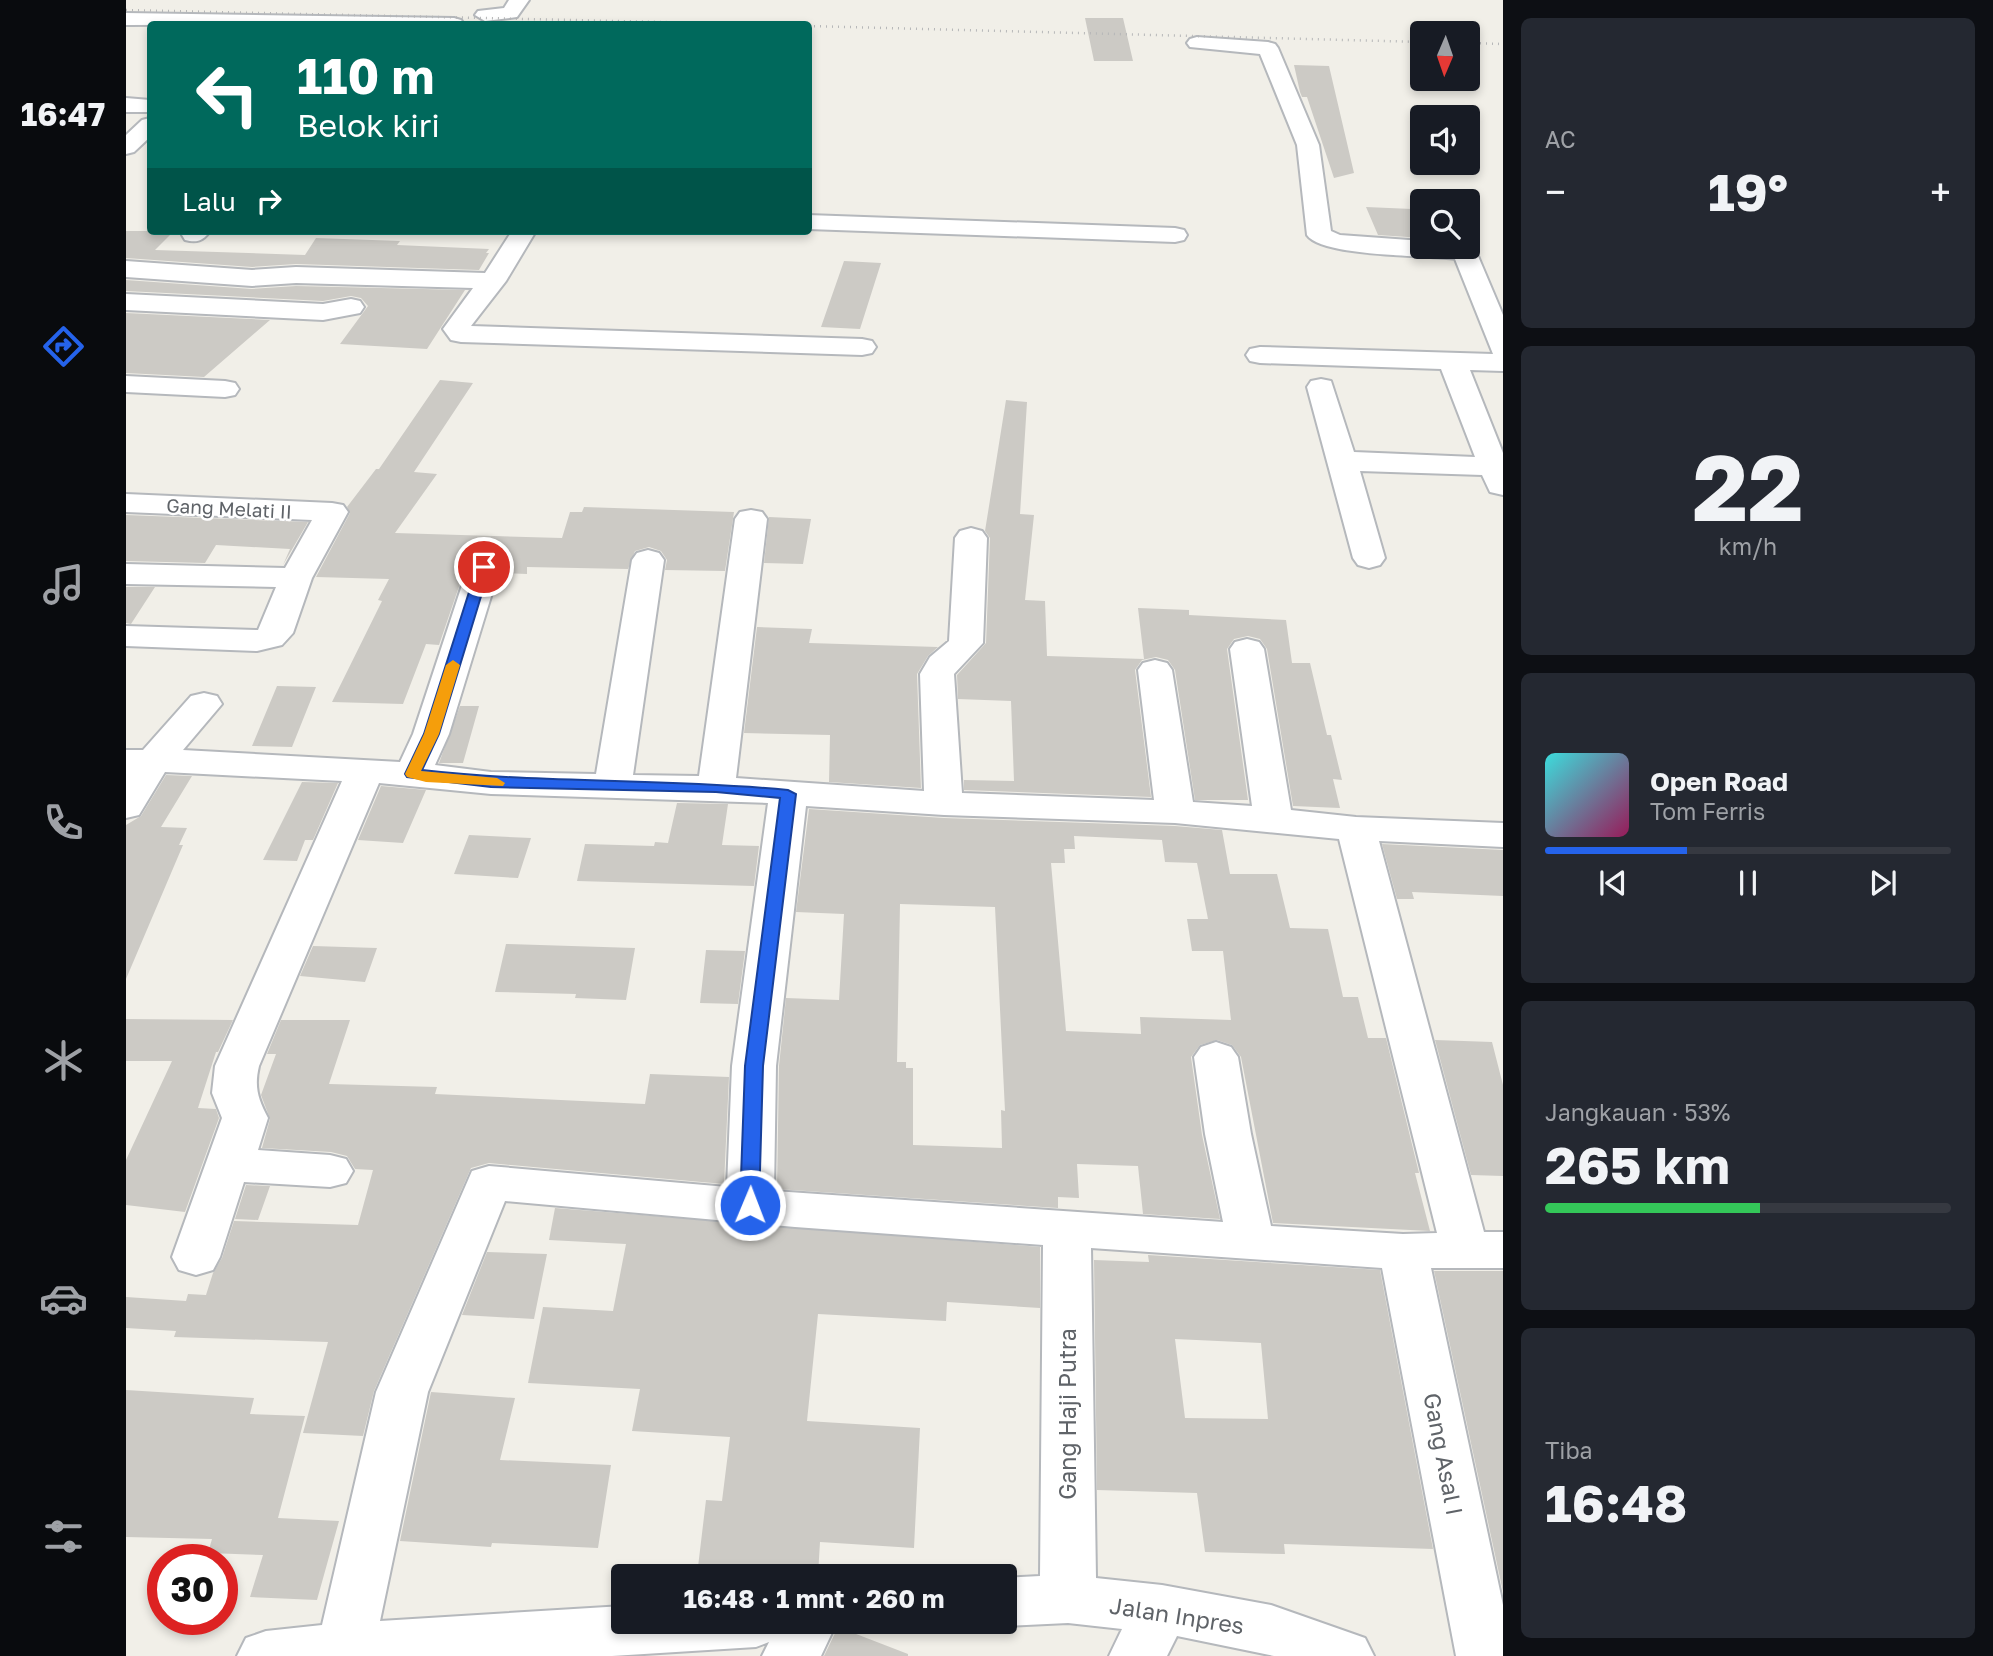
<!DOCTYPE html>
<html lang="id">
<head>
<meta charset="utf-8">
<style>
	:root { --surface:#171b24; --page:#242831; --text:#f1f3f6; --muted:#9ea1a6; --line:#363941; --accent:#2563eb }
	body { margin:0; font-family:"Golos Text",sans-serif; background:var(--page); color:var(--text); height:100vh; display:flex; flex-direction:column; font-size:26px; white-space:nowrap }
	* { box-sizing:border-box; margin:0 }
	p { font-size:23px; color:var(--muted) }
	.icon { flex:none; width:38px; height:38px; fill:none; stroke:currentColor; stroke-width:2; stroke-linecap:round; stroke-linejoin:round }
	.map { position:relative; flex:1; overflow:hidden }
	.drawer { display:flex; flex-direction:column; gap:18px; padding:18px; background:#0d0f14; width:490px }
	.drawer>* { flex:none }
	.hud { position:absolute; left:21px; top:21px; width:665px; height:214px; border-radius:7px; box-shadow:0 4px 10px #0003; background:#00695c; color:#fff; overflow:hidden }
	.needle { width:46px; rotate:182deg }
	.fabs { position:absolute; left:1284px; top:21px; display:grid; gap:14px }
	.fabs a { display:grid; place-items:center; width:70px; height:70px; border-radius:7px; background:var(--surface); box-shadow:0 4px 10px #0003; font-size:35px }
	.speed { position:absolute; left:21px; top:1544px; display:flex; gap:14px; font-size:35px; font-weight:700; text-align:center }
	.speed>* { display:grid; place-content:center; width:91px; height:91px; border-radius:50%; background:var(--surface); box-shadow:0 4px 10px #0003; line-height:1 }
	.speed .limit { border:10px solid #d22; background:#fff; color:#111 }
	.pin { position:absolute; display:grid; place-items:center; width:60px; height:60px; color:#fff; margin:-30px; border:4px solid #fff; border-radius:50%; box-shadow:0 2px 7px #0007 }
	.me { position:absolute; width:77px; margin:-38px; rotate:1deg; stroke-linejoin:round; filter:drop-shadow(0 0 5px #0008) }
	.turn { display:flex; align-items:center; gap:24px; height:147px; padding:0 35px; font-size:32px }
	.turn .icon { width:91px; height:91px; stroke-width:2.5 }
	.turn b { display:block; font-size:49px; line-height:60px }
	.then { display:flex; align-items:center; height:66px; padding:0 35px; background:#0003; gap:14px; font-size:26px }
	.big { font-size:52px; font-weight:700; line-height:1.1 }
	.drawer .card { flex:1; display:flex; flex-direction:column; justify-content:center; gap:10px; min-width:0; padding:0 24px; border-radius:10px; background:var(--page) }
	.drawer .dial { align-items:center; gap:0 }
	.dial b { font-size:91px; line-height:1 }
	.song { display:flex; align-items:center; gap:21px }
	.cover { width:84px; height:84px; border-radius:10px; background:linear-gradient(135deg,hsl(180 70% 55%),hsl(330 70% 35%)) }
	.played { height:7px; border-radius:4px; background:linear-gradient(90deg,var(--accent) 35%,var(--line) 35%) }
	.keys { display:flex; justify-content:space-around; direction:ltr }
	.heat { display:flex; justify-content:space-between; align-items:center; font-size:38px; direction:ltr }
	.charge { height:10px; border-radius:5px; background:linear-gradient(90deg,#34c759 53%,var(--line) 0) }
	.trip { position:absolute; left:485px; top:1564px; width:406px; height:70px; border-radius:7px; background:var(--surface); box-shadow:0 4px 10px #0003; font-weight:700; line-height:70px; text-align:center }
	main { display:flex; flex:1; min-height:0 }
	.dock { display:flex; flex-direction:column; width:126px; justify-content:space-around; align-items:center; background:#090b0e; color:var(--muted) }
	.dock .icon { width:49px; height:49px }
	.dock .selected { color:var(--accent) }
	.dock b { font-size:32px; color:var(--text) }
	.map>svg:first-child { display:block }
	.building { fill:#cccac5; fill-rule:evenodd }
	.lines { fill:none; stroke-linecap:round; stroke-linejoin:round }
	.minor-casing { stroke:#b5b8bc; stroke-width:4 }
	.minor { fill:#fff; fill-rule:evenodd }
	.rail { stroke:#b6b7b8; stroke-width:2.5; stroke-dasharray:1 5; stroke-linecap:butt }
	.route { fill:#2563eb; stroke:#184099; stroke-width:2 }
	.slow { fill:#f59e0b }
	.labels { text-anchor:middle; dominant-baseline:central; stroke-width:5; stroke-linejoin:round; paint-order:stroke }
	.street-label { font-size:19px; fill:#5f6368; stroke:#fff }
	.near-street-label { font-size:23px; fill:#5f6368; stroke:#fff }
</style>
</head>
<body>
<main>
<nav class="dock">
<b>16:47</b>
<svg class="icon selected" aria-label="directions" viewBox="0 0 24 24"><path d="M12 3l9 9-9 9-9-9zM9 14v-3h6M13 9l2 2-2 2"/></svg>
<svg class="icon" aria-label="music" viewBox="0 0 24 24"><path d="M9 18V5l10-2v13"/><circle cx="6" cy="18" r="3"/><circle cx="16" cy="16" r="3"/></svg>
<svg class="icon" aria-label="phone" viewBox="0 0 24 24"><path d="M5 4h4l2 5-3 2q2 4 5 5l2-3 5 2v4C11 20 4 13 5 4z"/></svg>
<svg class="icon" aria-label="climate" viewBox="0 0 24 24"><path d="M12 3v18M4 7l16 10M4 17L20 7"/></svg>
<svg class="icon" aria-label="car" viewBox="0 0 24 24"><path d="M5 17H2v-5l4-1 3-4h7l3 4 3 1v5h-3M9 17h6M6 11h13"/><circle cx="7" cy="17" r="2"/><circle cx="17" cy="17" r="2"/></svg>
<svg class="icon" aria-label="filters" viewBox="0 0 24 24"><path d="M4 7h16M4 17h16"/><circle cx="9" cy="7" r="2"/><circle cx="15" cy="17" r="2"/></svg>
</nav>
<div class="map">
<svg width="1377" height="1656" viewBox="0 0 1377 1656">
	<rect width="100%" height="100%" fill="#f1efe8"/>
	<!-- building -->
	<path class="building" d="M 959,18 L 997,18 L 1007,61 L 968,61 Z
		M 1168,65 L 1203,66 L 1228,173 L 1208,178 L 1181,97 L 1176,97 L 1174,92 Z
		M 1240,207 L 1286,209 L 1296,238 L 1252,235 Z
		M 0,231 L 48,231 L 29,250 L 179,255 L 190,238 L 274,241 L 271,245 L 363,249 L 360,253 L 363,253 L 353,270 L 170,264 L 126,267 L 0,258 Z
		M 718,261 L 755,263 L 734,329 L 695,327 Z
		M 0,280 L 126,289 L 170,286 L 339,290 L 301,349 L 214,344 L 242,306 L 235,298 L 225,296 L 197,301 L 0,291 Z
		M 0,313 L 144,320 L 78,377 L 0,373 Z
		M 314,380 L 347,383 L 288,472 L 311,474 L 269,533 L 436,538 L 444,512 L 456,512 L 458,507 L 608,512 L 599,571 L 539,570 L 541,560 L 535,551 L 523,547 L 509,551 L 502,569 L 401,567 L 401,574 L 375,573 L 376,565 L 370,557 L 359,554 L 346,557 L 340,566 L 313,645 L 300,644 L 277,704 L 206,702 L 256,601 L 252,600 L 263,579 L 190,577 L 224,513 L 221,507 L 250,469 L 253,469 Z
		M 880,400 L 901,402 L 894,514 L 908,515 L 899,600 L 919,601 L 921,656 L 1018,659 L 1012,608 L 1063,610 L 1063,615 L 1160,620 L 1166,663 L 1184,663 L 1201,735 L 1205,735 L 1216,780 L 1207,779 L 1214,808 L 1167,806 L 1141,649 L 1134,639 L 1122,636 L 1108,639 L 1101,649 L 1122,800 L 1069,800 L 1049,670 L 1042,660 L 1030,657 L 1016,660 L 1009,670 L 1025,797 L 838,790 L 838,780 L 888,781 L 885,701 L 832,699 L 831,675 L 860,643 L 864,538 L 859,531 Z
		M 0,515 L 182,522 L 157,565 L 164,549 L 90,545 L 79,563 L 0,561 Z
		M 643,517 L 685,519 L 677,564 L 638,563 Z
		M 0,587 L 29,587 L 5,624 L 0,623 Z
		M 631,627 L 686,629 L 683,643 L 812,647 L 802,656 L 791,674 L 795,788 L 703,782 L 704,735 L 618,733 Z
		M 151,686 L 190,687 L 166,747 L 126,746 Z
		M 334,706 L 353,706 L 337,763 L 313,763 Z
		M 40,775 L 66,776 L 35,827 L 61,828 L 53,845 L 57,845 L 0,979 L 0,825 L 15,816 Z
		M 176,782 L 212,783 L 187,840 L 179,840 L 171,861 L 137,860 Z
		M 255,786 L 300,790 L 277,843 L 232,840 Z
		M 551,803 L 602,804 L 596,845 L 633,846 L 628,886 L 451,881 L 459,844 L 528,846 L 529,842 L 542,843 Z
		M 683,809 L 818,818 L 1049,826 L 1096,830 L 1104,874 L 1151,874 L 1164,928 L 1202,929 L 1217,997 L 1232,997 L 1242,1038 L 1260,1038 L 1293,1173 L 1289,1173 L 1304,1231 L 1147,1223 L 1115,1057 L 1106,1045 L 1091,1040 L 1074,1045 L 1065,1057 L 1076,1135 L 1094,1219 L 1017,1214 L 1012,1166 L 951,1164 L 953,1198 L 932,1197 L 932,1208 L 651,1189 L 653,1066 L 660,998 L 713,1000 L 718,914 L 670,912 ZM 948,836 L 1036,840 L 1039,862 L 1071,863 L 1082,919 L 1061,919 L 1066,951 L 1097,951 L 1105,1020 L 1014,1017 L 1015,1034 L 940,1031 L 925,863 L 939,863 L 938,849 L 949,849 ZM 774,904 L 869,907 L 879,1111 L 875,1110 L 876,1148 L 787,1145 L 787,1068 L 780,1068 L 780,1062 L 771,1062 Z
		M 343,835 L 405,838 L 392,878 L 328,874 Z
		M 1256,844 L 1377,850 L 1377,896 L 1286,892 L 1288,899 L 1271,899 Z
		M 380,944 L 509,948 L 500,1000 L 449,998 L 450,994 L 369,992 Z
		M 187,946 L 251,948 L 239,982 L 174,976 Z
		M 580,950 L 619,951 L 612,1004 L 574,1003 Z
		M 0,1019 L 107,1020 L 92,1052 L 90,1052 L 72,1108 L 90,1109 L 93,1118 L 59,1212 L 0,1205 L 0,1160 L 46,1061 L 0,1061 Z
		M 155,1020 L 224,1020 L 203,1084 L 311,1087 L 309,1094 L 519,1104 L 524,1074 L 603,1077 L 598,1184 L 363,1163 L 345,1168 L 248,1391 L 237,1436 L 177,1433 L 202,1342 L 48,1337 L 50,1331 L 0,1328 L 0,1297 L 60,1301 L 62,1294 L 80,1295 L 87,1273 L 96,1258 L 108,1221 L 232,1225 L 247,1170 L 229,1169 L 221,1156 L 205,1152 L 136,1148 L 144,1119 L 135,1095 L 150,1054 L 141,1054 Z
		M 1309,1040 L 1366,1042 L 1377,1085 L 1377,1176 L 1345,1175 Z
		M 120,1185 L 144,1186 L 132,1220 L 109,1219 Z
		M 429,1208 L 914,1247 L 914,1308 L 821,1302 L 820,1321 L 692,1314 L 681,1421 L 794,1428 L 788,1548 L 694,1542 L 692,1575 L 572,1567 L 580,1500 L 596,1501 L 604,1437 L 506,1431 L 514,1389 L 402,1383 L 417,1307 L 487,1311 L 500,1244 L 423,1240 Z
		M 361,1252 L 421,1254 L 408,1319 L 336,1315 Z
		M 1022,1255 L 1254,1270 L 1307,1549 L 1158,1544 L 1159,1554 L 1079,1552 L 1071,1493 L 971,1490 L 968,1260 L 1023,1262 ZM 1049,1339 L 1135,1343 L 1142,1419 L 1059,1418 Z
		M 1308,1271 L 1377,1271 L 1377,1592 Z
		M 0,1390 L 128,1398 L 124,1414 L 179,1416 L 152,1518 L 213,1521 L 191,1600 L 124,1597 L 137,1555 L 82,1553 L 86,1539 L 0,1537 Z
		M 305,1392 L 389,1398 L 374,1460 L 485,1465 L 472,1548 L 366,1543 L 365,1547 L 274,1541 Z
		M 712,1627 L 782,1654 L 782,1656 L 698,1656 Z"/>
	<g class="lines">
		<!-- minor casing -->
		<g class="minor-casing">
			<path id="minor" d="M 383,0 L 403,0 L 391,17 L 359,21 L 349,15 L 352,11 L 378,8 Z
				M 0,13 L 328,18 L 335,20 L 338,24 L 0,25 Z
				M 1071,37 L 1142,42 L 1149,44 L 1152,48 L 1193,145 L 1205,231 L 1214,235 L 1297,241 L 1297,247 L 1349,249 L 1377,315 L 1377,371 L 1344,370 L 1377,453 L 1377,495 L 1364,492 L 1356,475 L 1234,471 L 1259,558 L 1254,565 L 1243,568 L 1232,565 L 1227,558 L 1181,387 L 1185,381 L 1195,379 L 1205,381 L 1228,452 L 1349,457 L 1315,369 L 1134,363 L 1124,361 L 1120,355 L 1124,349 L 1134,347 L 1367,354 L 1329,259 C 1300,255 1196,257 1181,235 L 1171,145 L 1134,54 L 1064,47 L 1061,43 L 1064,39 Z
				M 0,98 L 24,100 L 24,112 L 0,112 Z
				M 24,118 L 24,137 L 8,152 L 0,154 L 0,135 L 16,120 Z
				M 682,215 L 1049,228 L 1058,230 L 1061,235 L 1058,240 L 1049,242 L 682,229 Z
				M 58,231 L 84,231 C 77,241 71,243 59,240 L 56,235 Z
				M 386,231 L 410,231 L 380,281 L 345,326 L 736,339 L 746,341 L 750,347 L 746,353 L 736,355 L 335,342 L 325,340 L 317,329 L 347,288 L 170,283 L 126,286 L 0,277 L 0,261 L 126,270 L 170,267 L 359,273 Z
				M 0,294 L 197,304 L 225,299 L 234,301 L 238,307 L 234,313 L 197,320 L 0,310 Z
				M 0,376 L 99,381 L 109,383 L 113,389 L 109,395 L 99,397 L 0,392 Z
				M 0,494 L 206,503 L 217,505 L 222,512 L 186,578 L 167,633 L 156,645 L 131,651 L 0,646 L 0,626 L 132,630 L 150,587 L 0,584 L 0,564 L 159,568 L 186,520 L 0,512 Z
				M 625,510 L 636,512 L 641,519 L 610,778 L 798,791 L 794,674 L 804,657 L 823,641 L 829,538 L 834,531 L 845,528 L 856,531 L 861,538 L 857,643 L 828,674 L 836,793 L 1028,800 L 1012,670 L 1017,663 L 1029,660 L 1041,663 L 1046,670 L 1067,802 L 1126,806 L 1104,649 L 1109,642 L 1121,639 L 1133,642 L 1138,649 L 1165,810 L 1230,817 L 1377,823 L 1377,847 L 1253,841 L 1358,1232 L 1377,1232 L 1377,1268 L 1305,1268 L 1377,1605 L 1377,1656 L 1330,1656 L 1256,1268 L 965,1248 L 970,1578 L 1036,1585 L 1145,1605 L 1239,1638 L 1248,1656 L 1148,1656 L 1051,1636 L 1041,1656 L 983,1656 L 996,1629 L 942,1623 L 878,1626 L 867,1622 L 878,1622 L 878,1578 L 914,1576 L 917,1245 L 669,1227 L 379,1201 L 302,1392 L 254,1621 L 497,1606 L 497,1622 L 711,1622 L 695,1656 L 636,1656 L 643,1642 L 630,1647 L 486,1656 L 111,1656 L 120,1638 L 140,1631 L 196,1625 L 250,1392 L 346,1171 L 363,1166 L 601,1187 L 606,1066 L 642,803 L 365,794 L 253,783 L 133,1066 C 128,1087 132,1099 142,1118 L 132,1150 L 204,1155 L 220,1159 L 227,1171 L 220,1183 L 204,1187 L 118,1182 L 94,1257 L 87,1270 L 70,1275 L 53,1270 L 46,1257 L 96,1118 L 86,1093 L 89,1066 L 216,781 L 39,772 L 13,815 L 0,818 L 0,750 L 17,750 L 65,696 L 78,693 L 91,696 L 96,704 L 57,750 L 274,762 L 287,734 L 342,567 L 347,560 L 358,557 L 369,560 L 374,567 L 323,734 L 309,765 L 365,772 L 470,774 L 506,560 L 511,553 L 522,550 L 533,553 L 538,560 L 507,775 L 573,776 L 609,519 L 614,512 ZM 680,806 L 818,815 L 1049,823 L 1213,839 L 1311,1233 L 1277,1234 L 1145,1226 L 1125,1134 L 1112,1057 L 1105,1047 L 1090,1042 L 1075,1047 L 1068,1057 L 1079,1134 L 1097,1222 L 648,1191 L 650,1066 Z"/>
		</g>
		<!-- minor -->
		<use href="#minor" class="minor"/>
		<!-- rail -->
		<path class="rail" d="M 0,10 L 624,24
			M 682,26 L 1297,42
			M 1342,43 L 1377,44"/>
	</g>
	<!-- route -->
	<path class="route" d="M 358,563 L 364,567 L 313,734 L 296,770 C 418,784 540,778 662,790 L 670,794 L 637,1066 L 633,1205 L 631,1210 L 617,1210 L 614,1205 L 619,1066 L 654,798 L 590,792 L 365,787 L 281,777 L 279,774 L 298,734 L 351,567 Z"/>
	<!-- slow -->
	<path class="slow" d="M 327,660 L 334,665 L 313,734 L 295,771 L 371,778 L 379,783 L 377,786 L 300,782 L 281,777 L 279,774 L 298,734 L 320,665 Z"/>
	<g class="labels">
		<!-- street labels -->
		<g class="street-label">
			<text transform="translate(103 508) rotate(3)">Gang Melati II</text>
		</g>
		<!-- near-street labels -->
		<g class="near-street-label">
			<text transform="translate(941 1414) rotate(-90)">Gang Haji Putra</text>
			<text transform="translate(1318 1454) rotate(79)">Gang Asal I</text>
			<text transform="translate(1051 1615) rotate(9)">Jalan Inpres</text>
		</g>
	</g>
</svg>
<div class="fabs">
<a><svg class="needle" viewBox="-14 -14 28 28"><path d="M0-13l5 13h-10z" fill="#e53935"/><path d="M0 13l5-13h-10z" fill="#9ea1a6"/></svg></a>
<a><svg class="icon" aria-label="sound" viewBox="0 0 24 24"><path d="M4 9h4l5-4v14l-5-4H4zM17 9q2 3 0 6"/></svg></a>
<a><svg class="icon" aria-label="search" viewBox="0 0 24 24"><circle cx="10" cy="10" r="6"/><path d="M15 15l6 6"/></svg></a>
</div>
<div class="speed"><div class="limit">30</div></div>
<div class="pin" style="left:358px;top:567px;background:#d93025"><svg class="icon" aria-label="arrive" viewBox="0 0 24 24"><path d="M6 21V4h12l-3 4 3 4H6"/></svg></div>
<svg class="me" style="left:624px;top:1205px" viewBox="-20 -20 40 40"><circle r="17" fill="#2563eb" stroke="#fff" stroke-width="3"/><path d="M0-11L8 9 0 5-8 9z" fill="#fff"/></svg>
<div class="trip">16:48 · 1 mnt · 260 m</div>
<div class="hud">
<div class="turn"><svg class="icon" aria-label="left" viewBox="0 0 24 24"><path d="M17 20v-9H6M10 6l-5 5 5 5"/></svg><div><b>110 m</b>Belok kiri</div></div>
<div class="then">Lalu<svg class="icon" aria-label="right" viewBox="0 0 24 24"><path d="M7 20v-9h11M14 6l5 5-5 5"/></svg></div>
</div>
</div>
<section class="drawer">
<div class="card"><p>AC</p>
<div class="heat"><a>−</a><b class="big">19°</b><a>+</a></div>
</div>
<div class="card dial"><b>22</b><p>km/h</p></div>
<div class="card">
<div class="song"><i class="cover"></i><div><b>Open Road</b><p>Tom Ferris</p></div></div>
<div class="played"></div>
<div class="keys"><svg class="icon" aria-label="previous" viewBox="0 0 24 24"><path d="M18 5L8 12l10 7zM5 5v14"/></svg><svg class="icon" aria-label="pause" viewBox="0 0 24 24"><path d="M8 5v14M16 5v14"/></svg><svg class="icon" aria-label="next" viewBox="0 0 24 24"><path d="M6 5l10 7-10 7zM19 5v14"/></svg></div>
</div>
<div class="card"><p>Jangkauan · 53%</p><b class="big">265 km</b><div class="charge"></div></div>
<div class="card"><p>Tiba</p><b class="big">16:48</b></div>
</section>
</main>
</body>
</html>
